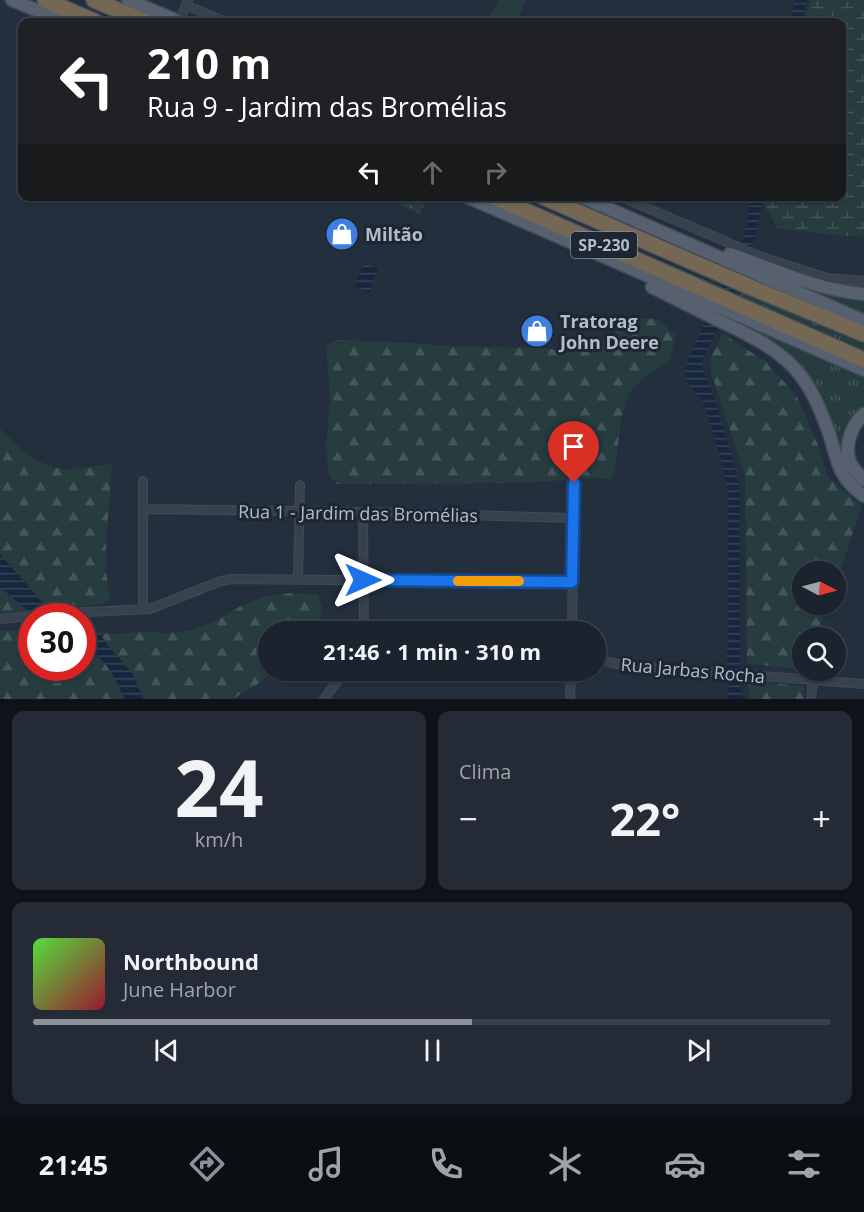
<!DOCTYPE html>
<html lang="pt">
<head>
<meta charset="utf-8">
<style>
	:root { --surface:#1b232e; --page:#242b36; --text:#f1f3f6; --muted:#a0a4aa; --line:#39404a; --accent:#8c9099 }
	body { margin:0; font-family:"Open Sans",sans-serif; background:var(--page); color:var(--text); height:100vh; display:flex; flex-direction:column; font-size:22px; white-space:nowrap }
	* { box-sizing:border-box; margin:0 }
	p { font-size:20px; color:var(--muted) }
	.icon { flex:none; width:33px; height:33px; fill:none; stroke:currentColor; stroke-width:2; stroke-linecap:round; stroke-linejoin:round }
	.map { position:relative; height:699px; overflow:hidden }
	.sheet { display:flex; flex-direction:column; gap:12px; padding:12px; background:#0f1319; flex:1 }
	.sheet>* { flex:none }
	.hud { position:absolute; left:18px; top:18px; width:828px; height:183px; border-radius:12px; box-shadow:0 2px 4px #0004,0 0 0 2px var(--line); background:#202124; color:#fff; overflow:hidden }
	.needle { width:39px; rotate:96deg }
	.controls { position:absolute; left:792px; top:561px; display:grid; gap:12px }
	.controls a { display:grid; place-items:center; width:54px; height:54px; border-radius:50%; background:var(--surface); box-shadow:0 2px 4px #0004,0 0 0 2px var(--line); font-size:30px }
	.speed { position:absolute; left:18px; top:603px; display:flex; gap:12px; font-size:30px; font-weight:700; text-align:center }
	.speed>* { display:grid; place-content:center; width:78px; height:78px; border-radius:50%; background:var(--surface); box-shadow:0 2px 4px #0004,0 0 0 2px var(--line); line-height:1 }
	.speed .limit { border:9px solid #d22; background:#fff; color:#111 }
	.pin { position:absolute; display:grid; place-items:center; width:51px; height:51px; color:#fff; margin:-62px -26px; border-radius:50% 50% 50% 0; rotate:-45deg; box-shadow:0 0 6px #0007 }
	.pin .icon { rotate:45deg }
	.me { position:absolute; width:66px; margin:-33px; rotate:90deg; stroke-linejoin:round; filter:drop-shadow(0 0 4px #0008) }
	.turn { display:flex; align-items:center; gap:21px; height:126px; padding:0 30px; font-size:27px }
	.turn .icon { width:78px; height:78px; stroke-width:2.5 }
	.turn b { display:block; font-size:42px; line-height:51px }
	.lanes { display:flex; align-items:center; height:57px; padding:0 30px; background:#0003; justify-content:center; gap:30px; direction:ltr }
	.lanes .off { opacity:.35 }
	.big { font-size:45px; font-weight:700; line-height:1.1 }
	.sheet .tile { flex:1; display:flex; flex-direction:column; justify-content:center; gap:9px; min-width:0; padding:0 21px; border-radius:12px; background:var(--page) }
	.sheet .dial { align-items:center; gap:0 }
	.dial b { font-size:78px; line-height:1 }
	.song { display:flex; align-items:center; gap:18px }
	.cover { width:72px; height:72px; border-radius:9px; background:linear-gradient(135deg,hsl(110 70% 55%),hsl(350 70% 35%)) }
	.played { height:6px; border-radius:3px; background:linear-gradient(90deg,var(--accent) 55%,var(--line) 55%) }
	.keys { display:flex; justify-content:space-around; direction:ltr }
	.heat { display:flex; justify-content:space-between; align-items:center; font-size:33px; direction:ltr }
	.sheet .tiles { flex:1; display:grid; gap:12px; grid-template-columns:1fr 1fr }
	.tile:last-child { grid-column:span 2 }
	.trip { position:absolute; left:258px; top:621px; width:348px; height:60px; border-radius:30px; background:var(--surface); box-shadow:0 2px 4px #0004,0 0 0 2px var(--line); font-weight:700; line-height:60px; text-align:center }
	.tabs { display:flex; height:96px; justify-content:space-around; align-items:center; background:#0b0e12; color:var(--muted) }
	.tabs .icon { width:42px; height:42px }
	.tabs .selected { color:var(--accent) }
	.tabs b { font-size:27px; color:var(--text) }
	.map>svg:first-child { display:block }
	.grass { fill:url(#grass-tufts) }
	.forest { fill:url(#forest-firs) }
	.wetland { fill:url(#wetland-marsh) }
	.park { fill:url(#park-dots) }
	.garden { fill:#263c3f }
	.water { fill:url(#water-rules) }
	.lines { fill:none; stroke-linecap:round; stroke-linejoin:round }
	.minor-casing { stroke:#414a57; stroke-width:10 }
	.primary-casing { stroke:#414a57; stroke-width:15 }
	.motorway-casing { stroke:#434c59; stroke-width:18 }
	.minor { stroke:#38414e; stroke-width:8 }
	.primary { stroke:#56606e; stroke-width:12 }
	.motorway { stroke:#746855; stroke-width:15 }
	.route-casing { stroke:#114b97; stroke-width:15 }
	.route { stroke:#1a73e8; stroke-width:10 }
	.slow { stroke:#f59e0b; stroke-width:10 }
	.labels { text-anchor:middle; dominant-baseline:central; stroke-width:6; stroke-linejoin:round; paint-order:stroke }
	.shield { fill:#1d2633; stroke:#878f9c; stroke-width:1.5 }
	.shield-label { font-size:16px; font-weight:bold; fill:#b4bcc9 }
	.poi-label { font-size:18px; font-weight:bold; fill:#b4bcc9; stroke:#1d2633; text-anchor:start }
	.street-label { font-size:18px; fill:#b4bcc9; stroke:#1d2633 }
</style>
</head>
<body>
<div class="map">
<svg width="864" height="699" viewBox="0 0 864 699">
	<defs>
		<pattern id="grass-tufts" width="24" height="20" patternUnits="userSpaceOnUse" patternTransform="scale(1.5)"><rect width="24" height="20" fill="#263c3f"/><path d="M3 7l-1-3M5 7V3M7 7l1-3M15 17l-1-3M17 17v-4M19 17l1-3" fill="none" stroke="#435659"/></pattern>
		<pattern id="forest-firs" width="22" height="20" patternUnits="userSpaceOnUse" patternTransform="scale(1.5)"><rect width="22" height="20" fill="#263c3f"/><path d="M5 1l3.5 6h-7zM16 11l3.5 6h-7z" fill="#435659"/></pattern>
		<pattern id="wetland-marsh" width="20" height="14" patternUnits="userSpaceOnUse" patternTransform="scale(1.5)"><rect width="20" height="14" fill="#263c3f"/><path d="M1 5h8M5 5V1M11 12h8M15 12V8" fill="none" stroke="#435659"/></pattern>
		<pattern id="park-dots" width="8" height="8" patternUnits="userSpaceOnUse" patternTransform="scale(1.5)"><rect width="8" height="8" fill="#263c3f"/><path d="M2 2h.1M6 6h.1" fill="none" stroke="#435659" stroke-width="1.8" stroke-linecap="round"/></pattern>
		<pattern id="water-rules" width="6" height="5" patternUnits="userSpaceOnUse" patternTransform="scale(1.5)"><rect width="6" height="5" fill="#17263c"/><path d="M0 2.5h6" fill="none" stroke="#364457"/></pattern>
	</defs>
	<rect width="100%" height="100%" fill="#242f3e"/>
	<!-- grass -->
	<path class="grass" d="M 742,290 L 864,342 L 864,352 L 739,298 Z
		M 829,293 L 864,297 L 864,313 L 822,295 Z
		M 741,324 L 864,378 L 864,406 C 848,418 844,435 843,454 L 823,402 L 774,346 Z"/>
	<!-- forest -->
	<path class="forest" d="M 631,318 L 657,319 L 676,335 L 670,360 L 649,374 L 629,393 L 621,419 L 615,470 L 611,479 L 596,478 L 518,483 L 337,484 L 329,475 L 326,449 L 330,396 L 326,345 L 338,340 L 414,343 L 448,346 L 537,348 L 563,350 L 590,348 L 612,335 Z
		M 722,333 L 766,362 L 796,395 L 817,443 L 828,477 L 862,506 L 836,583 L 836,572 L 802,572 L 802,604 L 828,605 L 817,637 L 802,638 L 802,670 L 747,663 L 745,476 L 715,384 C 705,362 713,354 722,333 Z
		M 0,429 C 19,447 40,470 69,469 C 83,469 98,465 112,464 L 106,546 L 106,572 L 110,598 L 103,604 L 27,612 L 0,613 Z
		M 291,593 L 317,595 C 325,611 322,614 315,630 L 314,631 L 268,632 L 268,670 L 275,671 L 259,683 L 233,699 L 0,699 L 0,631 L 31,629 L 32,668 L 82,668 L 83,631 L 116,634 L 142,632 L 169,633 L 193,630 L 217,620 L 241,606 L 266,596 Z
		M 748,681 L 804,686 L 804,699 L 749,699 Z"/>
	<!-- wetland -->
	<path class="wetland" d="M 810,0 L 864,0 L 864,236 L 858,237 L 833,235 L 777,228 L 765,205 L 765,197 L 842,196 L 842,22 L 803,22 Z"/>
	<!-- park -->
	<path class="park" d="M 393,196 L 419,197 L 426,200 L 420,214 L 391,201 Z"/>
	<!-- garden -->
	<path class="garden" d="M 498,0 L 526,0 L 516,22 L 488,22 Z"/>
	<!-- water -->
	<path class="water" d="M 795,0 L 807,0 L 802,22 L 790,22 Z
		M 751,197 L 764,197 L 750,256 L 743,275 L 702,360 C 702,371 706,378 711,388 L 736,471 L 739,487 L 740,687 L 744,699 L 727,699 L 728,490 L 721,459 L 704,403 L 686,381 L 685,370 L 689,357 L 743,240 Z
		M 364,263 L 378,269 L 369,293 L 354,286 Z
		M 0,554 L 43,603 L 58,616 L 34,616 L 0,587 Z
		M 82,626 L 100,633 L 108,646 L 132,673 L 144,699 L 124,699 C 115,678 106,656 83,649 Z"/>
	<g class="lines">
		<!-- minor casing -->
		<g class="minor-casing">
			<path id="minor" d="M 186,5 L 226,22
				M 179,22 L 188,0
				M 619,196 L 762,257 L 827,278 L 864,281
				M 143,509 L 363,512 L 573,518
				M 363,512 L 364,632
				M 298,580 L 300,485
				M 143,610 L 143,481
				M 0,619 L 65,613 L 150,609 L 221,581 L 232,579 L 572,582
				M 572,632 L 574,483
				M 596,657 L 608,662 L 622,665 L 864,684
				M 324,699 L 346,670
				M 570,699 L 571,670
				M 811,699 L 813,680"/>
		</g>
		<!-- primary casing -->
		<g class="primary-casing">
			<path id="primary" d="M 12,0 L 65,22
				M 128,0 L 180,22
				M 465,196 L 864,370
				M 580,196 L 864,321
				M 730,254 C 774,269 817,290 864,294
				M 652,287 C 674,298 696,309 718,320 C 747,334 781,349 801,376 C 812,390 820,409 826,425 C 839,457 833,473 864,496
				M 864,414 C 852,424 845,444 849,460 C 852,468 858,474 864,480"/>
		</g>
		<!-- motorway casing -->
		<g class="motorway-casing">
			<path id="motorway" d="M 45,0 L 96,22
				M 94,0 L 146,22
				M 492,196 L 864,360
				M 541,196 L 750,287 L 864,334"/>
		</g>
		<!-- minor -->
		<use href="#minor" class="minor"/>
		<!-- primary -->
		<use href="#primary" class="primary"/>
		<!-- motorway -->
		<use href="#motorway" class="motorway"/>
	</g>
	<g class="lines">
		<!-- route casing -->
		<g class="route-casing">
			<path id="route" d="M 363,580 L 572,582 L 574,483"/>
		</g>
		<!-- route -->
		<use href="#route" class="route"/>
		<!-- slow -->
		<path class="slow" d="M 458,581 L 519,581"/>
	</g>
	<!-- icons -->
	<defs>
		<g id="shop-disc" transform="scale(1.725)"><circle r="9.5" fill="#3f7fe0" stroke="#1d2633"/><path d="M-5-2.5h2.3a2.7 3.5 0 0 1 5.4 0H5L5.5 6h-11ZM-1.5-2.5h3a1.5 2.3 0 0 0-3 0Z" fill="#fff"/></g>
	</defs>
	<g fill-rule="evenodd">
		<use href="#shop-disc" x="342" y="234"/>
		<use href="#shop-disc" x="537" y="331"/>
	</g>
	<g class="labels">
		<!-- shield labels -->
		<rect class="shield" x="571" y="232" width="66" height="26" rx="4.5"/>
		<g class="shield-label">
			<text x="604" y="245">SP-230</text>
		</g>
		<!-- poi labels -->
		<g class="poi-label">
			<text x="365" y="234">Miltão</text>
			<text x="560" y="321">Tratorag<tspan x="560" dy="21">John Deere</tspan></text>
		</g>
		<!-- street labels -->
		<g class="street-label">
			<text transform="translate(358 513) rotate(1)">Rua 1 - Jardim das Bromélias</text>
			<text transform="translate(693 670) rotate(5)">Rua Jarbas Rocha</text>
		</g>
	</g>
</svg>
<div class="controls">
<a><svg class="needle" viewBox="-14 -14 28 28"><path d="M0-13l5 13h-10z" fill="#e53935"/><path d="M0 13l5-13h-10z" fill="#a0a4aa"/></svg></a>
<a><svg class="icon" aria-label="search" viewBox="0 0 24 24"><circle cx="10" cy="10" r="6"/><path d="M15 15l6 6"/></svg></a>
</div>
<div class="speed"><div class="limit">30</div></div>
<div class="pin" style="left:574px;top:483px;background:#d93025"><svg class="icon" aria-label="arrive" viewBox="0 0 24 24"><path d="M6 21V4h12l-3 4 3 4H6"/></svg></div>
<svg class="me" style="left:363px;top:580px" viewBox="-20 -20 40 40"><path d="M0-17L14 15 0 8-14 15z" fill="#1a73e8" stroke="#fff" stroke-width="4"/></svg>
<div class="trip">21:46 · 1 min · 310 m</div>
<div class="hud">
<div class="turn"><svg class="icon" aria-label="left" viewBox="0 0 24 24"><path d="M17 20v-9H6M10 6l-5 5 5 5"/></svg><div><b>210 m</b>Rua 9 - Jardim das Bromélias</div></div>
<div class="lanes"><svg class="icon" aria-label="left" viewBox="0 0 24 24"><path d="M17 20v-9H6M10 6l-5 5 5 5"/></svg><svg class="icon off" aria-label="ahead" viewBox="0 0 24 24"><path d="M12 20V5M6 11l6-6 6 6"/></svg><svg class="icon off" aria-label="right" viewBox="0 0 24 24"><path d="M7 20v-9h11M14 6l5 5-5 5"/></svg></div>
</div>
</div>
<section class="sheet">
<div class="tiles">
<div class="tile dial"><b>24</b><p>km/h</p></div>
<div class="tile"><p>Clima</p>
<div class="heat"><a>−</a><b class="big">22°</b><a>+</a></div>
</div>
<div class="tile">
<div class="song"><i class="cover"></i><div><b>Northbound</b><p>June Harbor</p></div></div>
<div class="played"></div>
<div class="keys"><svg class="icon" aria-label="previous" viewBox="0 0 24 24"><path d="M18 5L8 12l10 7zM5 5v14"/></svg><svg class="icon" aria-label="pause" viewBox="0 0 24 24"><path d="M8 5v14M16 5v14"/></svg><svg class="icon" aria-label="next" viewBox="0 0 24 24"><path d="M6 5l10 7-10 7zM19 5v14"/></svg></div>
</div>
</div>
</section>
<nav class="tabs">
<b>21:45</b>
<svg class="icon selected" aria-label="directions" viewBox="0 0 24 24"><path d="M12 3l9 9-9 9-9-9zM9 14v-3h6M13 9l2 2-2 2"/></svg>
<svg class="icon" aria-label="music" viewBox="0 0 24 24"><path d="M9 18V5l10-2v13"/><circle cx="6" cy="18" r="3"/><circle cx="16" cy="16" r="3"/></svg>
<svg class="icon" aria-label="phone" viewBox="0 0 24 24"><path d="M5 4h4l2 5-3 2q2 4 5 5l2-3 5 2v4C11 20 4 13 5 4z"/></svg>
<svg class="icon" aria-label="climate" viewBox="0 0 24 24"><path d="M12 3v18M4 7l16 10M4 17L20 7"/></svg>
<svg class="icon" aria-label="car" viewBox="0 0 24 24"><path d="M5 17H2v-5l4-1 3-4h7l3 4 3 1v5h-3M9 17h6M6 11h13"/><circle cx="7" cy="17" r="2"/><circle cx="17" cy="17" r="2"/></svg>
<svg class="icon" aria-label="filters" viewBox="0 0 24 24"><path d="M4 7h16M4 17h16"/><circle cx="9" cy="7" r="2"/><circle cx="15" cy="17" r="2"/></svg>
</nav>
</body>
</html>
